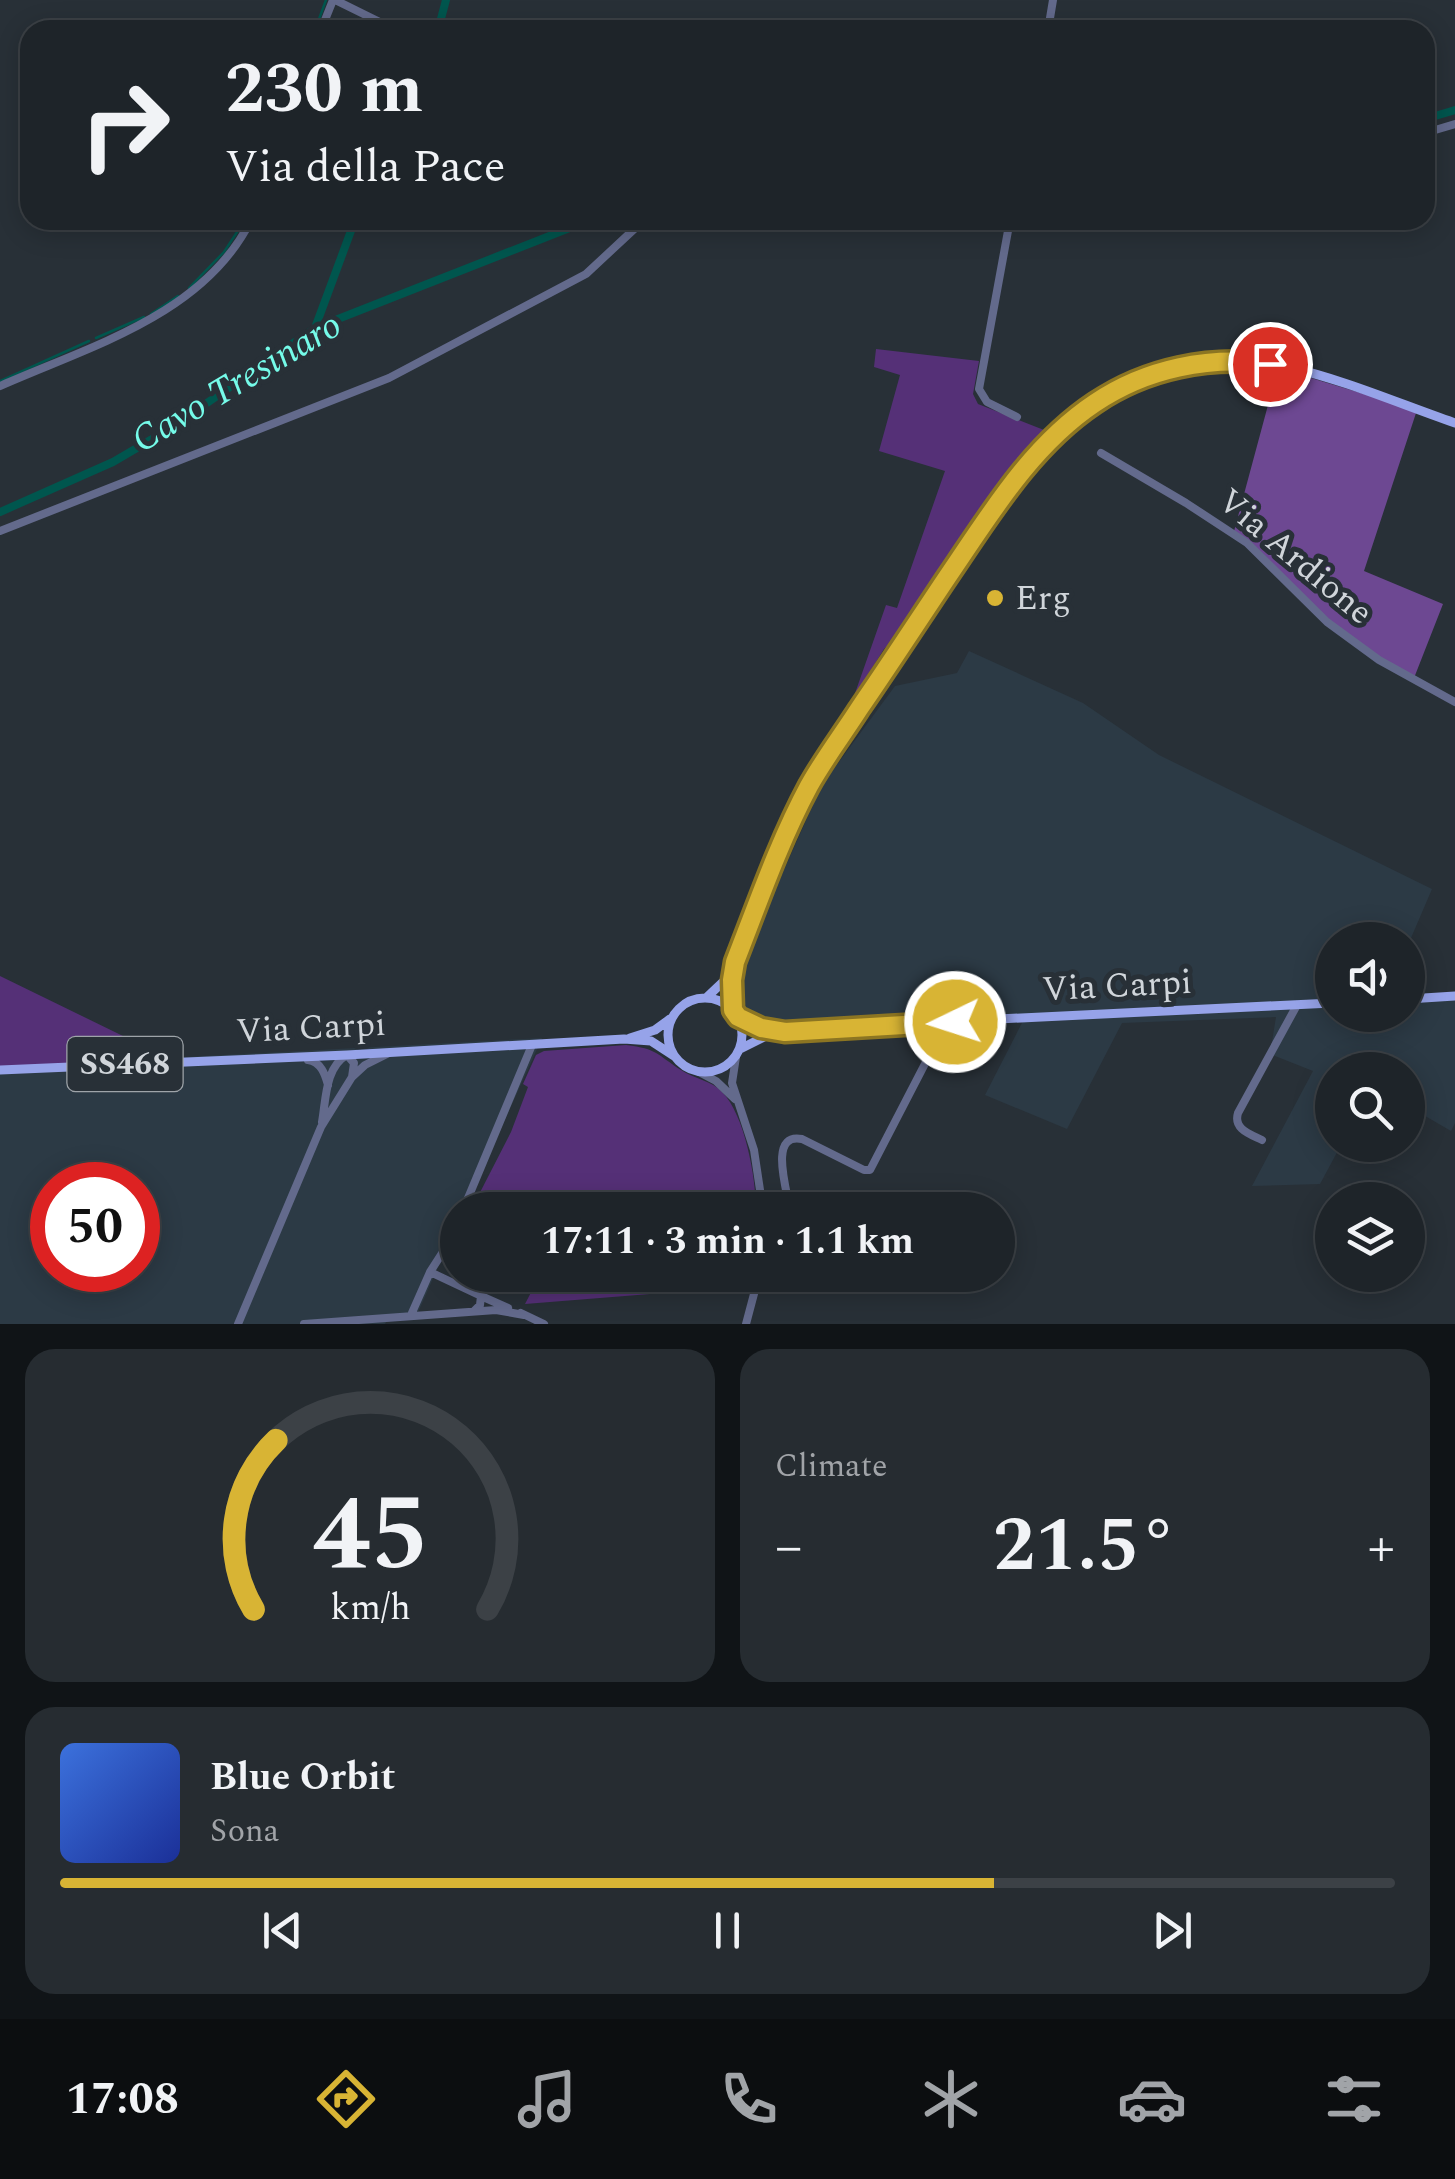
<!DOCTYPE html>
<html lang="en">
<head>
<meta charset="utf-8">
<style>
	:root { --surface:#1e2429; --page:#262c31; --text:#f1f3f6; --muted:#a1a4a8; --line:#3c4146; --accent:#d8b434 }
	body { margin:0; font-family:Spectral,serif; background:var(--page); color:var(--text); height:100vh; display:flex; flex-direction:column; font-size:38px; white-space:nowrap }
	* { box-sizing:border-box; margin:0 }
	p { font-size:32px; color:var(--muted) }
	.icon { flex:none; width:55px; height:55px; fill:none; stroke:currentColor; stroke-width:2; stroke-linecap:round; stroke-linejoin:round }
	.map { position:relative; height:1324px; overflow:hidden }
	.details { display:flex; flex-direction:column; gap:25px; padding:25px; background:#101417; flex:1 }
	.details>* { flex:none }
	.banner { position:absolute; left:20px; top:20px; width:1415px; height:210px; border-radius:30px; box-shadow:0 5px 25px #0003,0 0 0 2px var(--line); background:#1e2429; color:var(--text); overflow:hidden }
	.fabs { position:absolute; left:1315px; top:922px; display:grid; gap:20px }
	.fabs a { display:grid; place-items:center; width:110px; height:110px; border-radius:50%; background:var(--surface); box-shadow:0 5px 25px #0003,0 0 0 2px var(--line); font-size:50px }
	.speed { position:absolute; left:30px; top:1162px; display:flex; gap:20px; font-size:50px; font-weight:700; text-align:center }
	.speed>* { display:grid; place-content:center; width:130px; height:130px; border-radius:50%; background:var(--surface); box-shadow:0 5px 25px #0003,0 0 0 2px var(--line); line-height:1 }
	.speed .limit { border:15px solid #d22; background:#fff; color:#111 }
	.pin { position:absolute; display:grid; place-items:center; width:85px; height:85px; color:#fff; margin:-42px; border:5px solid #fff; border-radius:50%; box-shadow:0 2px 10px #0007 }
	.me { position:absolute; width:110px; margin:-55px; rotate:266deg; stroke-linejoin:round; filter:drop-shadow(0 0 8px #0008) }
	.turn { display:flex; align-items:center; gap:35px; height:210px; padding:0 40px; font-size:45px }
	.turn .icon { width:130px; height:130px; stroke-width:2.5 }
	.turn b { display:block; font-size:70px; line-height:85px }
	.big { font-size:75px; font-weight:700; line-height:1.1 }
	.details .widget { flex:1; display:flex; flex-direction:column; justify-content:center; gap:15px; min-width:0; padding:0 35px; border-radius:30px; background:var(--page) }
	.details .dial { align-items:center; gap:0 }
	.dial svg { height:260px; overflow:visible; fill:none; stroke:var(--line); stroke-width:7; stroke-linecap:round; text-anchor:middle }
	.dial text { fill:var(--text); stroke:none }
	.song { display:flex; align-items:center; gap:30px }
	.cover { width:120px; height:120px; border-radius:15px; background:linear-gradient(135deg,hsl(220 70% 55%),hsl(230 70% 35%)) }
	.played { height:10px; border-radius:5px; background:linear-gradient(90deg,var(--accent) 70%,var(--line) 70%) }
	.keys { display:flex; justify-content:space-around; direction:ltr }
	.heat { display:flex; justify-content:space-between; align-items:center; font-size:55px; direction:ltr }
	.details .tiles { flex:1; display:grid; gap:25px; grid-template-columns:1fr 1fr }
	.widget:last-child { grid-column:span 2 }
	.trip { position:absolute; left:440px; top:1192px; width:575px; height:100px; border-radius:50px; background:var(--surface); box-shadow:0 5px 25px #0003,0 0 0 2px var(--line); font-weight:700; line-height:100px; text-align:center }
	.tab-bar { display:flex; height:160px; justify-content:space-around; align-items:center; background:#0c0e10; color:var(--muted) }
	.tab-bar .icon { width:70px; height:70px }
	.tab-bar .active { color:var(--accent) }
	.tab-bar b { font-size:45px; color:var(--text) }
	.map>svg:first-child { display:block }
	.built { fill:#2c3a45; fill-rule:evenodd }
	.green { fill:#553077 }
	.forest { fill:#6d4892 }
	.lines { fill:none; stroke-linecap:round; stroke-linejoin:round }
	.stream { stroke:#00564e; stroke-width:2.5 }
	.canal { stroke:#00564e; stroke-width:8 }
	.minor { stroke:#636a8c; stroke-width:8 }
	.major { stroke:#96a3e9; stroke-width:9 }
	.route-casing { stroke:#8c7522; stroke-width:25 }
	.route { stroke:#d8b434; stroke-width:18 }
	.poi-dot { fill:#d8b434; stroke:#283037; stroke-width:4 }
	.labels { text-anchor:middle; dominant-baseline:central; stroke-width:10; stroke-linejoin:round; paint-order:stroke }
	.shield { fill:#283037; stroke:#9ea4a9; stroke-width:2.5 }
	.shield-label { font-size:32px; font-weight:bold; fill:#d0d5da }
	.street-label { font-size:35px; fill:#d0d5da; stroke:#283037 }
	.poi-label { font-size:35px; fill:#d0d5da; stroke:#283037; text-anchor:start }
	.water-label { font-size:38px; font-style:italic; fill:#75fbe9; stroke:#283037 }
</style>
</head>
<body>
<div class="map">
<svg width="1455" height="1324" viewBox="0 0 1455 1324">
	<rect width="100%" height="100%" fill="#283037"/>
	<!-- built -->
	<path class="built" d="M 969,651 L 1083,703 L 1159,755 L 1432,889 L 1408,945 L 1408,940 L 1332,940 L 1332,1015 L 1408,1015 L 1408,995 L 1422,997 L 1455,995 L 1455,1123 L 1451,1131 L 1408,1106 L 1408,1070 L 1384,1068 L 1332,1070 L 1332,1145 L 1341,1145 L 1320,1184 L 1252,1186 L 1313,1071 L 1270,1054 L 1276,1017 L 1122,1023 L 1067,1129 L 985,1095 L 1024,1019 L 779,1027 L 758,1024 L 743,1016 L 736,995 L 739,970 L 822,785 L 895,686 L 957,673 Z
		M 542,1038 L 464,1210 L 458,1210 L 457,1224 L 416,1317 L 388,1318 L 385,1324 L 0,1324 L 0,1067 ZM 52,1185 L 138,1185 L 138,1270 L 52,1270 Z"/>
	<!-- green -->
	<path class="green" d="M 876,349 L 979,361 L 973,394 L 978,404 L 1044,430 L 1000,487 L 898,635 L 884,649 L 853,699 L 886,605 L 897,608 L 945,471 L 879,451 L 900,375 L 874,367 Z
		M 0,976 L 123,1036 L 111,1061 L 0,1067 Z
		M 626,1045 C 658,1049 656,1054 681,1070 C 694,1079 711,1080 722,1092 C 745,1115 756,1178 756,1210 L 471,1210 L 511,1132 L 528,1087 L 523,1084 L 536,1055 L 544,1051 Z
		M 540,1275 L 752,1275 L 750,1286 L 525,1304 Z"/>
	<!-- forest -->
	<path class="forest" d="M 1278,368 L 1417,410 L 1364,571 L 1443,604 L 1414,678 L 1365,651 L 1233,535 Z"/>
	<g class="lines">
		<!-- stream -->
		<path class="stream" d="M 315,30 L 326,0
			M 189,288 L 224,252 L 245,220
			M 151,314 L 178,296
			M 96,338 L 144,317
			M 0,381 L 89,341"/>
		<!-- canal -->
		<path class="canal" d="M 438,30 L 446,0
			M 1425,119 L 1455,110
			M 315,328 L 355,220
			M 0,512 L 113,462 L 171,428 L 315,328 L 590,220"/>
		<!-- minor -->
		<path class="minor" d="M 335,0 L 396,30
			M 321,30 L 333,0
			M 1048,30 L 1053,0
			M 1425,133 L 1455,124
			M 1010,220 L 979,389 L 987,402 L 1017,417
			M 0,386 C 90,346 204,315 251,220
			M 1101,453 L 1186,503 L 1247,543 L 1327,622 L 1379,660 L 1455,702
			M 0,531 L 389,378 L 586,274 L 644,220
			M 736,1057 L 732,1083 L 754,1150 L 763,1210
			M 308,1060 C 321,1062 325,1074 328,1085
			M 699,1072 L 716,1081 L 735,1099
			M 322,1122 C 326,1100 325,1067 347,1055 L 354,1063 L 352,1077
			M 1262,1140 C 1250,1134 1233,1129 1238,1113 L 1297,1005
			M 463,1210 L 532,1045
			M 790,1210 C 787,1190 768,1132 802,1139 L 864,1170 L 870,1170 L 943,1029 L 949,1022
			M 450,1243 L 458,1224
			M 430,1272 L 481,1296 L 480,1305 L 474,1311
			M 481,1296 L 508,1308
			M 521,1313 L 544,1324
			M 411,1315 L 430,1272 L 450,1241
			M 238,1324 L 321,1127 L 352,1077 L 365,1065 L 387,1054
			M 304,1324 L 496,1310 L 524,1315
			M 746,1324 L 759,1275"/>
		<!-- major -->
		<path class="major" d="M668 1035a37 37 0 1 1 74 0a37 37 0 1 1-74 0Z
			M 706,998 L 724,981 L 735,961 L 789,828 L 812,781 L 1001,498 C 1074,402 1162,339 1288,367 C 1345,380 1400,404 1455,423
			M 1408,999 L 1455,996
			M 733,1010 L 734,969
			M 740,1019 L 754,1026 L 777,1031
			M 630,1038 L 655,1030 L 670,1019
			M 740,1049 L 766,1036 L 785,1032 L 998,1019 L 1332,1003
			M 0,1070 L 347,1055 L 624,1039 L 651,1041 L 674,1056"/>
	</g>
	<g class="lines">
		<!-- route casing -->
		<g class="route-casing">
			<path id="route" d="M 955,1022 L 785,1032 L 761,1028 L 738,1017 L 733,1010 L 732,980 L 735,962 C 758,903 779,842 809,786 C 824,759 843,734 859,709 C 888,667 916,624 944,582 C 988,518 1029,447 1095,403 C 1147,368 1209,356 1270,364"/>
		</g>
		<!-- route -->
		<use href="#route" class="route"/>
	</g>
	<!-- markers -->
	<circle class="poi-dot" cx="995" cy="598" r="10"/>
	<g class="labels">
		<!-- shield labels -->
		<rect class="shield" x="67.5" y="1037" width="115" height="54" rx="8"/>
		<g class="shield-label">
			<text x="125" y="1064">SS468</text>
		</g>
		<!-- street labels -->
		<g class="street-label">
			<text transform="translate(1295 557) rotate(40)">Via Ardione</text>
			<text transform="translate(1117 986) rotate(-3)">Via Carpi</text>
			<text transform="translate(311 1028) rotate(-3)">Via Carpi</text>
		</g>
		<!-- poi labels -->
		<g class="poi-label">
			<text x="1015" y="598">Erg</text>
		</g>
		<!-- water labels -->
		<g class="water-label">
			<text transform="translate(237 383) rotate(-31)">Cavo Tresinaro</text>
		</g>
	</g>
</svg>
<div class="fabs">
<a><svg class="icon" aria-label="sound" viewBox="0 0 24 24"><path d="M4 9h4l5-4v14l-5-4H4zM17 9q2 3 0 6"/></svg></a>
<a><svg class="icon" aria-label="search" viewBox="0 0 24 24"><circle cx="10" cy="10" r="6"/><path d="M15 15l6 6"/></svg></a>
<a><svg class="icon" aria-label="layers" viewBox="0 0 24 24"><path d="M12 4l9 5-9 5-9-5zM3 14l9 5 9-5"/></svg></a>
</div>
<div class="speed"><div class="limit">50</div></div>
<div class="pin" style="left:1270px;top:364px;background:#d93025"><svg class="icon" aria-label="arrive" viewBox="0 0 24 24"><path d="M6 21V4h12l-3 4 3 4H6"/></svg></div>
<svg class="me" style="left:955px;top:1022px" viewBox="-20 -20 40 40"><circle r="17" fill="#d8b434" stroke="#fff" stroke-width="3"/><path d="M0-11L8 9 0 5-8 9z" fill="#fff"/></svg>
<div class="trip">17:11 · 3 min · 1.1 km</div>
<div class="banner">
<div class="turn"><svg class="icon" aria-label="right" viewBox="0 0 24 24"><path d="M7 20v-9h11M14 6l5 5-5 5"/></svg><div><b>230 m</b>Via della Pace</div></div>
</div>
</div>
<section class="details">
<div class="tiles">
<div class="widget dial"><svg viewBox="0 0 100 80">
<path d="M14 69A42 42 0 1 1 86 69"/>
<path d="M14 69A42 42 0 0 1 21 17" stroke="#d8b434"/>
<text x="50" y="56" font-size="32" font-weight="700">45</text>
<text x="50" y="72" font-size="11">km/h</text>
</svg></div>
<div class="widget"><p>Climate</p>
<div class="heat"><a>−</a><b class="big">21.5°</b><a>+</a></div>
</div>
<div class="widget">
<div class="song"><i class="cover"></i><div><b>Blue Orbit</b><p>Sona</p></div></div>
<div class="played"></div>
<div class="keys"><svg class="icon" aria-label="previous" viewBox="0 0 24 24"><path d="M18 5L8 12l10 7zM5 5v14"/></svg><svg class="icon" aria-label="pause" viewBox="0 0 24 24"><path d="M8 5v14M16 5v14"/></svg><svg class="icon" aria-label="next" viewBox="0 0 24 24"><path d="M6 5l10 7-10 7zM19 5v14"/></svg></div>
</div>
</div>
</section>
<nav class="tab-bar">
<b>17:08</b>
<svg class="icon active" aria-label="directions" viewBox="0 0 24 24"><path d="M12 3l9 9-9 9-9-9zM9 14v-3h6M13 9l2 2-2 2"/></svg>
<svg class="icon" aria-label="music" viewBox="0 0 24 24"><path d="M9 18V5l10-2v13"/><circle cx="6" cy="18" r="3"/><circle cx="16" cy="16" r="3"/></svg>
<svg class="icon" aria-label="phone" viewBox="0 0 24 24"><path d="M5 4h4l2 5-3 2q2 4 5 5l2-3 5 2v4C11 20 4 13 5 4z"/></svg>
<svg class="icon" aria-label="climate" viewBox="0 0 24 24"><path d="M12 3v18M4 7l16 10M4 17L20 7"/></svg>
<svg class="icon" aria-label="car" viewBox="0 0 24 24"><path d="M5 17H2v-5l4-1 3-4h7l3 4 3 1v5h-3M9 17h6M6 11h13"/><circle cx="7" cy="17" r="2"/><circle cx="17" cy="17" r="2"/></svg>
<svg class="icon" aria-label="filters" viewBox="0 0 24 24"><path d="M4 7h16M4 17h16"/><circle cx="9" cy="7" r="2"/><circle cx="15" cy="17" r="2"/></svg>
</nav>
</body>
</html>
